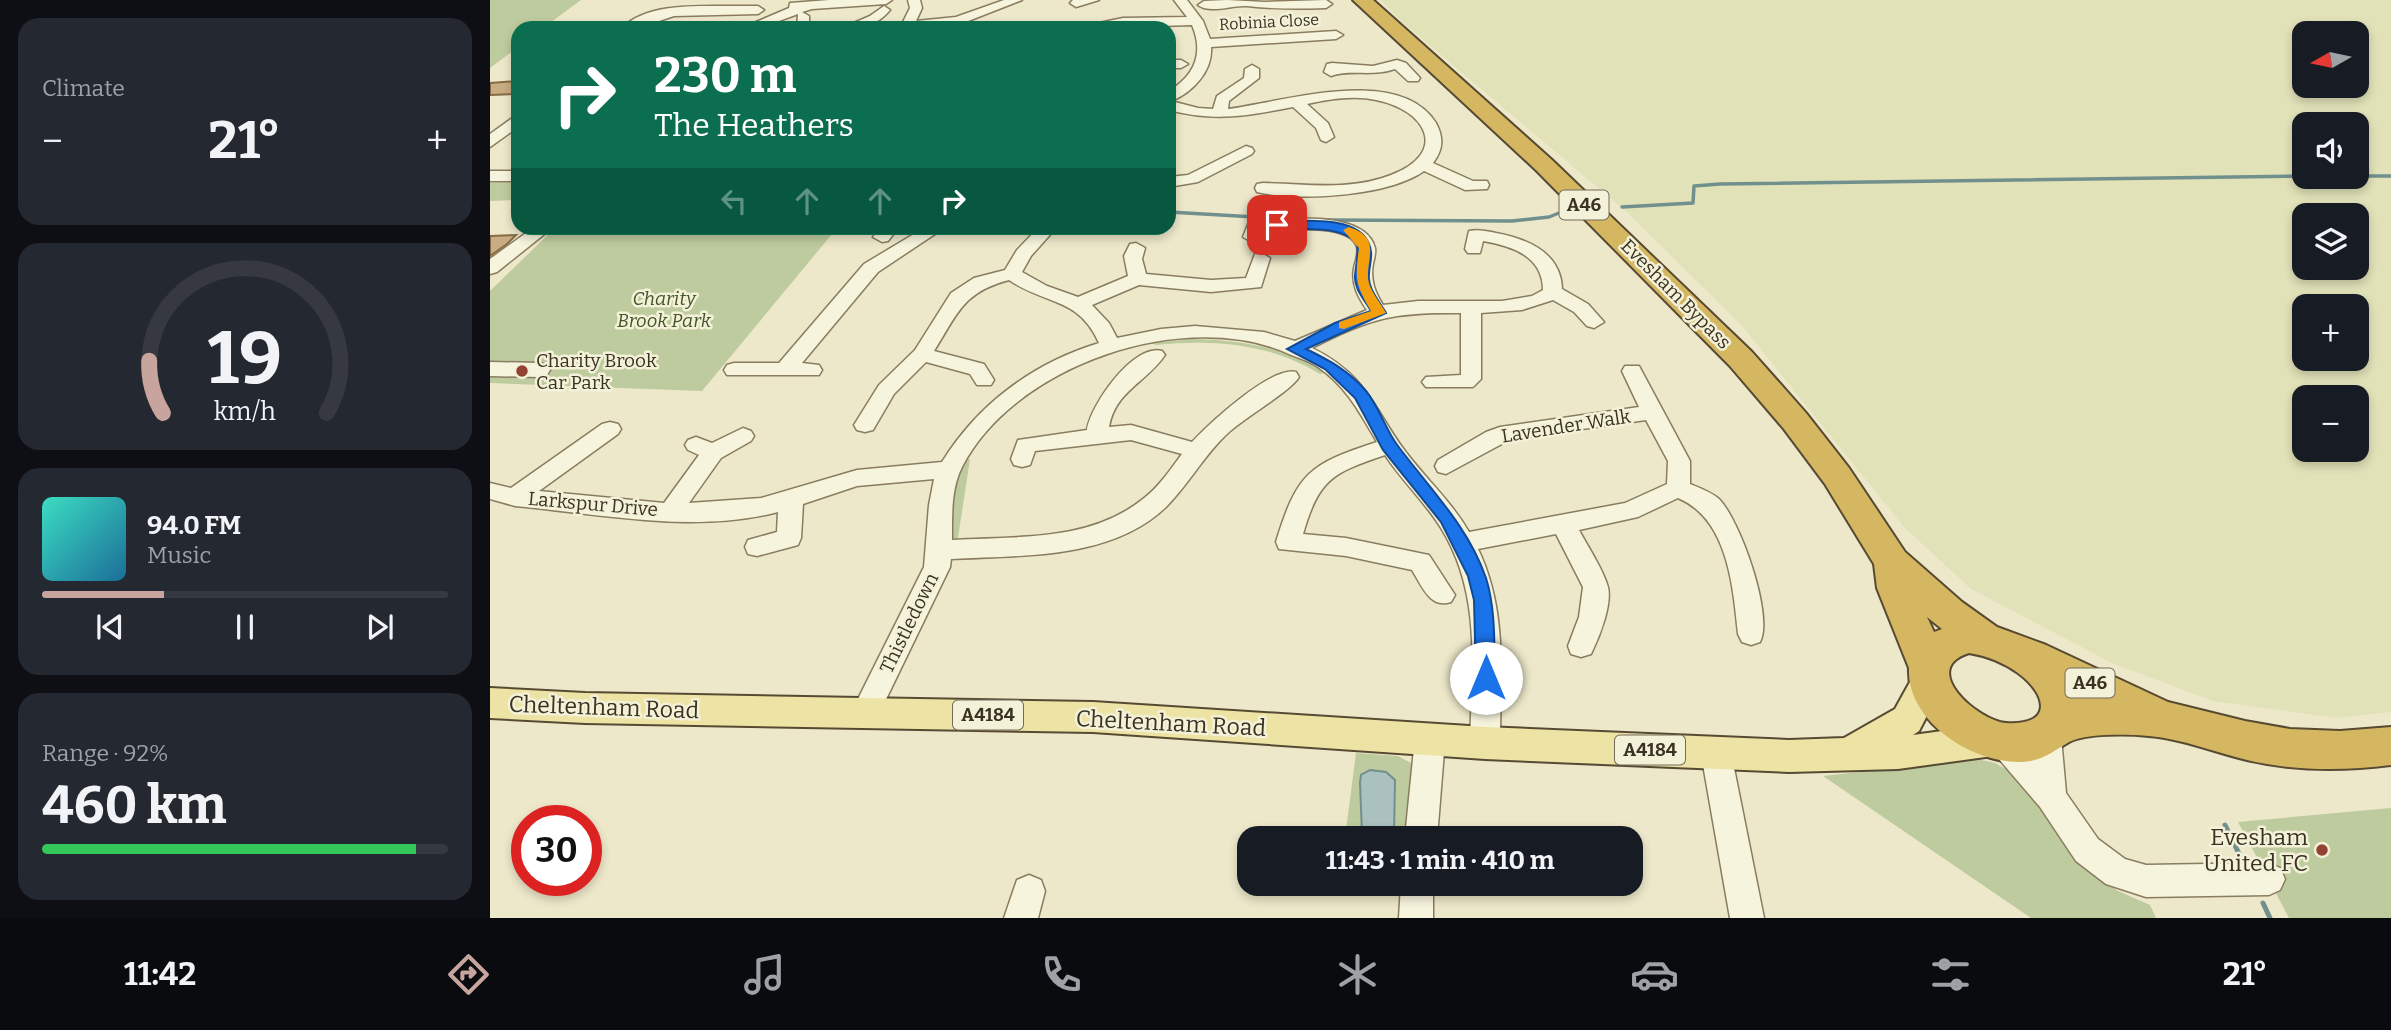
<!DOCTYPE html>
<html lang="en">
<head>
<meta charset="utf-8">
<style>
	:root { --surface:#171b24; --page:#242831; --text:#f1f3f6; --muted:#9ea1a6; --line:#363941; --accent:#c7a49e }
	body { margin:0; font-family:Bitter,serif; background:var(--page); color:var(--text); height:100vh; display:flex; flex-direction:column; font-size:26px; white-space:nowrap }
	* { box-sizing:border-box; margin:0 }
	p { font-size:23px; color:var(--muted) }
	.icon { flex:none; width:38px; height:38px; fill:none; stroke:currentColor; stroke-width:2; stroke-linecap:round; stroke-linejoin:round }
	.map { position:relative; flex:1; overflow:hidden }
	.sheet { display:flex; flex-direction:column; gap:18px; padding:18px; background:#0d0f14; width:490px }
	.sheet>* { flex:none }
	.top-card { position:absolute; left:21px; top:21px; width:665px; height:214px; border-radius:21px; box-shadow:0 4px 10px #0003; background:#0b6e4f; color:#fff; overflow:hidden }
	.needle { width:46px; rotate:261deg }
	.controls { position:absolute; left:1802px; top:21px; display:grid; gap:14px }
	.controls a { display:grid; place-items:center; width:77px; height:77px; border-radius:14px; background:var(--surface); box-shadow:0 4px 10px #0003; font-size:35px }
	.speed { position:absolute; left:21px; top:805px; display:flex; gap:14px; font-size:35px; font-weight:700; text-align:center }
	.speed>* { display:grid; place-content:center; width:91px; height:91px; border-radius:50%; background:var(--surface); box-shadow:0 4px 10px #0003; line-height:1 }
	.speed .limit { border:10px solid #d22; background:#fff; color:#111 }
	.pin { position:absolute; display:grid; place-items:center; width:60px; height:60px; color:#fff; margin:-30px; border-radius:14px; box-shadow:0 4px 10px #0006 }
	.me { position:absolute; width:77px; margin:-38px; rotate:0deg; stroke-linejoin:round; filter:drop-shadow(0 0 5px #0008) }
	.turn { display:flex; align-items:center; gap:24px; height:147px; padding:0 28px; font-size:32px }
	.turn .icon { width:91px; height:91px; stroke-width:2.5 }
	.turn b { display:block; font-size:49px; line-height:60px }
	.lanes { display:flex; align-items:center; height:66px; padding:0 28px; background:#0003; justify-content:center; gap:35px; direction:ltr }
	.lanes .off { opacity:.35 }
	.big { font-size:52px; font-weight:700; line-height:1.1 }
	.sheet .tile { flex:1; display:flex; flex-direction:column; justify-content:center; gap:10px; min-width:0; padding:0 24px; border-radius:21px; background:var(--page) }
	.sheet .dial { align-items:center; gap:0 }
	.dial svg { height:182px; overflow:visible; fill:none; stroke:var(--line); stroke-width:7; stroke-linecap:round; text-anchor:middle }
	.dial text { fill:var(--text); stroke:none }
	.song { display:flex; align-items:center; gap:21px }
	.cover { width:84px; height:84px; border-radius:10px; background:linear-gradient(135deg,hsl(170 70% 55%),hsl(200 70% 35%)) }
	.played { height:7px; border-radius:4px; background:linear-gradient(90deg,var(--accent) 30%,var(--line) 30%) }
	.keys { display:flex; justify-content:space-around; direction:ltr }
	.heat { display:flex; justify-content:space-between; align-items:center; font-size:38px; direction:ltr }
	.charge { height:10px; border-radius:5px; background:linear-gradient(90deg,#34c759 92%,var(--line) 0) }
	.trip { position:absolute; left:747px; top:826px; width:406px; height:70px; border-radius:21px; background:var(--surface); box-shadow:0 4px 10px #0003; font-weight:700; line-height:70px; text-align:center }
	.dock { display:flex; height:112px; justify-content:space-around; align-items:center; background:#090b0e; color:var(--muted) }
	.dock .icon { width:49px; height:49px }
	.dock .selected { color:var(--accent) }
	.dock b { font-size:32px; color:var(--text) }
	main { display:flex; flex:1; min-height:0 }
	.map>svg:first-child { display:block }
	.farmland { fill:#e1e2b8; fill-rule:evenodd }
	.green { fill:#becb9e }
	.water { fill:#aac1bf; stroke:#71908d; stroke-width:2 }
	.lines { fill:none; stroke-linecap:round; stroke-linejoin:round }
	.stream-far1 { stroke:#71908d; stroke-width:3.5 }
	.stream { stroke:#71908d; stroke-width:5 }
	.building { fill:#c8ac82; stroke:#866b46; stroke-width:2 }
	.minor-casing { stroke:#897c5f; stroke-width:3 }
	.major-casing { stroke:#574a33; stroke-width:4 }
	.highway-casing { stroke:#574a33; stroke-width:4 }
	.minor { fill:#f7f4dd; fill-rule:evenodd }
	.major { fill:#ece3a5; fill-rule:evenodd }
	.highway { fill:#d5b761; fill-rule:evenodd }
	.route { fill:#1a73e8; stroke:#114b97; stroke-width:2 }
	.slow { fill:#f59e0b }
	.poi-dot { fill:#944333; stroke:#f4f1d9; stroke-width:2.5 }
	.labels { text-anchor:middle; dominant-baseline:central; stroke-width:5; stroke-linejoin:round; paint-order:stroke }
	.far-street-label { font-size:16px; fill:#3a3222; stroke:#f4f1d9 }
	.shield { fill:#f4f1d9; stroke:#726b59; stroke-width:2 }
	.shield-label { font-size:18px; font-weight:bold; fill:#3a3222 }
	.street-label { font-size:19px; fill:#3a3222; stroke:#f4f1d9 }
	.park-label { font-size:19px; font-style:italic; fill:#43552a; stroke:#f4f1d9 }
	.poi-label { font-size:19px; fill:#3a3222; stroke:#f4f1d9; text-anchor:start }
	.near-street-label { font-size:23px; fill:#3a3222; stroke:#f4f1d9 }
	.near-poi-label { font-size:23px; fill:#3a3222; stroke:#f4f1d9; text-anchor:end }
</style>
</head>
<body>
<main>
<section class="sheet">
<div class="tile"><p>Climate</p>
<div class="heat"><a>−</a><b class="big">21°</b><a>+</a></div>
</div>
<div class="tile dial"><svg viewBox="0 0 100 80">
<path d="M14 69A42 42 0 1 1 86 69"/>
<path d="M14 69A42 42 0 0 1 8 46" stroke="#c7a49e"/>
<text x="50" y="56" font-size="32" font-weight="700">19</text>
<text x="50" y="72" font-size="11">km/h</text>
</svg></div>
<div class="tile">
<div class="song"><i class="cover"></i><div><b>94.0 FM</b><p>Music</p></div></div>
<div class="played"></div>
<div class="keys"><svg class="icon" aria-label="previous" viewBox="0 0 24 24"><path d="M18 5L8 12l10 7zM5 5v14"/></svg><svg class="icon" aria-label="pause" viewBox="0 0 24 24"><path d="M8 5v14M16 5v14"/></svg><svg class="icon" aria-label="next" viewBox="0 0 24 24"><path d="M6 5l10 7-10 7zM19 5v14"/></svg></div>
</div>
<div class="tile"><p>Range · 92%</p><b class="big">460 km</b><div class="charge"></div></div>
</section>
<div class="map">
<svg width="1901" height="918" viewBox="0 0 1901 918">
	<rect width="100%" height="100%" fill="#ede8ca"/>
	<!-- farmland -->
	<path class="farmland" d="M 891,0 L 1901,0 L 1901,712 L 1846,718 L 1723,701 L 1622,663 L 1481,589 L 1414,527 L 1253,327 L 1139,214 L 911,21 ZM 1815,33 L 1867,33 L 1867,86 L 1815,86 ZM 1815,124 L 1867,124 L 1867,177 L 1815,177 ZM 1815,215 L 1867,215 L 1867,268 L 1815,268 ZM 1815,306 L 1867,306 L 1867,359 L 1815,359 ZM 1815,397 L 1867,397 L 1867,450 L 1815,450 Z"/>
	<!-- green -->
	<path class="green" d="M 0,0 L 91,0 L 53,28 L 28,28 L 28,47 L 0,68 Z
		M 28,182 L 28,200 L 0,201 L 0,183 Z
		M 65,228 L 347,228 L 212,391 L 0,383 L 0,291 Z
		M 702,339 C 750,340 795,347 837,372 L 830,374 C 779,343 724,339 666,345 L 661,343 Z
		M 475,458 L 480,459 L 468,538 L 463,540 C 451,520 467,478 475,458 Z
		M 866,753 L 908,756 L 921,763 C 930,785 921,815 918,838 L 855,838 Z
		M 1487,759 L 1505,763 L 1519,771 L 1544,798 L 1591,866 L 1628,891 L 1660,905 L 1666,918 L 1541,918 L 1333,776 Z
		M 1901,808 L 1901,918 L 1799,918 L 1748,822 Z"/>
	<!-- water -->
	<path class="water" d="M 880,770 L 896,772 L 905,780 L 904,838 L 875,838 L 872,834 L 870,783 L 871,775 Z"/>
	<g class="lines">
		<!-- stream-far1 -->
		<path class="stream-far1" d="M 1867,176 L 1901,176
			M 1132,207 L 1203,203 L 1204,186 L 1230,184 L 1815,176
			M 679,212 L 800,219
			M 837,220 L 1022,221 L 1059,217 L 1074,211"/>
		<!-- stream -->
		<path class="stream" d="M 1735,825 L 1755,866
			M 1773,903 L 1780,918"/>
	</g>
	<!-- building -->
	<path class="building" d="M 28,81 L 28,94 L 0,95 L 0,83 Z
		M 26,235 L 17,244 L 0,256 L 0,236 Z"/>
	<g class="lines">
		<!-- minor casing -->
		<g class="minor-casing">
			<path id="minor" d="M 339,0 L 402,0 L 396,4 L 322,9 L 312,12 L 319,16 L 319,23 L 332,28 L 307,28 L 308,14 L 270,28 L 252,28 L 299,8 L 300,3 Z
				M 418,0 L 430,0 L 432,8 L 426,21 L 466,17 L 514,0 L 532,0 L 468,25 L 410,28 L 420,8 Z
				M 583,0 L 609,0 L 586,7 L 580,3 Z
				M 684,0 L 697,0 L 713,21 L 720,39 L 846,31 L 853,35 L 846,39 L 721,47 C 723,71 702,93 681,101 L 708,108 L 723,109 L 727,96 L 754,78 L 755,69 L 762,65 L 769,69 L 769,78 L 739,101 L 738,109 C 793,102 909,64 946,123 C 954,138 953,150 943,163 L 983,181 L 997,181 L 999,185 L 997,189 L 975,190 L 934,171 C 899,196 809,202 767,192 L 765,188 L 767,184 L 773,183 C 815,184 861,191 901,175 C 959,153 937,110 886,100 C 864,95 839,99 817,104 L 838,123 L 844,137 L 836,142 L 831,140 L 826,128 L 803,107 C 757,116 725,122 679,110 L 679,91 C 705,75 714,53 702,25 L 598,28 L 599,25 L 633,18 L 697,17 Z
				M 737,0 L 775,2 L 836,0 L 842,4 L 836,8 C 809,9 784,9 757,6 C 742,5 720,14 708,5 L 714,1 Z
				M 235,6 L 268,6 L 274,10 L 268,14 L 184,16 L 148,28 L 132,28 C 156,4 203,6 235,6 Z
				M 394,6 L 400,10 C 387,26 372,28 352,28 L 380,16 Z
				M 679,60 L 691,60 L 698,64 L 691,68 L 679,68 Z
				M 907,60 L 916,63 L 930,78 L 928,81 L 918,81 L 905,69 C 883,77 860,69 841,76 L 834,72 L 837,64 L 842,63 L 883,66 Z
				M 28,114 L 28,127 L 0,147 L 0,134 Z
				M 756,146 L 762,148 L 764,151 L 762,154 L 708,182 L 679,187 L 679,177 L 698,175 Z
				M 0,171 L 28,171 L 28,181 L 0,181 Z
				M 791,219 C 817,218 877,215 885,248 C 886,253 884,259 883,264 C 880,280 885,292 893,305 L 928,301 L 1012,301 L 1042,296 L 1053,290 C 1053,256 1022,246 993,241 L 990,253 L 978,253 L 975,249 L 979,231 C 988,229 997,231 1006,233 C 1038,239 1071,253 1072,289 L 1098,304 L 1114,322 L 1104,328 L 1097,326 L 1084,312 L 1063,300 L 1032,310 L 991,313 L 991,379 L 983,387 L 936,387 L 932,382 L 936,377 L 971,375 L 971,313 C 906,312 881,317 822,348 C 877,375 882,406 915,451 C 936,479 961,501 979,532 L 1135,503 L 1177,484 L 1178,461 L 1156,420 L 1021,439 L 956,474 L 948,472 L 945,466 L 948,460 L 996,432 L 1010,427 L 1149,407 L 1132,371 L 1135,366 L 1149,366 L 1200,461 L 1200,484 C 1210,488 1221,492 1229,499 C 1250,520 1284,616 1270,642 L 1261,645 L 1252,642 L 1248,634 C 1243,586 1238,519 1188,498 L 1148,517 L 1089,530 C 1098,547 1111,566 1117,584 C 1124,601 1109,638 1101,654 L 1091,657 L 1081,654 L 1078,646 L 1089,617 L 1093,587 L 1066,534 L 988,549 C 1018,611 1010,677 1010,743 L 1005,752 L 995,756 L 985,752 L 980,743 C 982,668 992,594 951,528 C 935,502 912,481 895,455 C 842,473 829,479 813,534 L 856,538 L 939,555 L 965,595 L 961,602 C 940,609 932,586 922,570 L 856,556 L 789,549 L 786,542 C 807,473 819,464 887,442 C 870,413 856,386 828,367 C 819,361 809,358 799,354 C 696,307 525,364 472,467 C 461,489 462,515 462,540 C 526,536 600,542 653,499 C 669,487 680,470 692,454 L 641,440 L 545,451 L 540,465 L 532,467 L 524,465 L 521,459 L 528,440 L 597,430 C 601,404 644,343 672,351 L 675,355 C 657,382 625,391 619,427 L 641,425 L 702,442 C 720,423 781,366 806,372 L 809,377 C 801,391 754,418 738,433 C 714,455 699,484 676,507 C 621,560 531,555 461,559 L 460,567 L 385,722 L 375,725 L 365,722 L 361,713 L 434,567 L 439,505 L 444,479 L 367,486 L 313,504 L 311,538 L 308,545 L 267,556 L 258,554 L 255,547 L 258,540 L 287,532 L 288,512 C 204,534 111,514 25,506 L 0,499 L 0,483 L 21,488 L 112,424 L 120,422 L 128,424 L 131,429 L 128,434 L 49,491 L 174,503 L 209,455 L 198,450 L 195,445 L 198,440 L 206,437 L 222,443 L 253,428 L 261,431 L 264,436 L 261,441 L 231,458 L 199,503 L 271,498 L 367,470 L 452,462 C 488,404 543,363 609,343 C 589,297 556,305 519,280 C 473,292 468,313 444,351 L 494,364 L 504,380 L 501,385 L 487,385 L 480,374 L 436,362 L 404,394 L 383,430 L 375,432 L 367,430 L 364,425 L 389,385 L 425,350 L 461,293 L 484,278 L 515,270 L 527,250 L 548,228 L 566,228 L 541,256 L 532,272 L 557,286 L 588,297 L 638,276 L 634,256 L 640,244 L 646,243 L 655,248 L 652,259 L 656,274 L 721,280 L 756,278 L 765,254 L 771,253 L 780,258 L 771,287 L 721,292 L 649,285 L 602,305 L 619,323 L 627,338 L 671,329 L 705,326 L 774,332 L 805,341 L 877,310 C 868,297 861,284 864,268 C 865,262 869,253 867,247 C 860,222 792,230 772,231 L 768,241 L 762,242 L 753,237 L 759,222 Z
				M 43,228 L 62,228 L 7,272 L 0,274 L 0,259 Z
				M 390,228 L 408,228 L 398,241 L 392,242 L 383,237 Z
				M 434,228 L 454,228 L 388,272 L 312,363 L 329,365 L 332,370 L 329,375 L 237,375 L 234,370 L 237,365 L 244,363 L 289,363 L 374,264 Z
				M 0,362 L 50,363 L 57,365 L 60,370 L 57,375 L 50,377 L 0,376 Z
				M 1556,724 L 1566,728 L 1571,737 L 1576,793 L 1608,839 L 1635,859 L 1656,865 L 1779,863 L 1790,868 L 1795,879 L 1790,890 L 1779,895 L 1656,897 L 1616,884 L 1586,861 L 1550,807 L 1502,751 L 1497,742 L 1502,733 L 1512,729 L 1522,733 L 1543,755 L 1541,737 L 1546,728 Z
				M 940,726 L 950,730 L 955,739 L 947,838 L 915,838 L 925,739 L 930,730 Z
				M 1226,740 L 1236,744 L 1241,753 L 1274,918 L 1240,918 L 1211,753 L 1216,744 Z
				M 539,875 L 551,880 L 555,891 L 548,918 L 514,918 L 527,880 Z
				M 911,884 L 943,884 L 943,918 L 909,918 Z"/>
		</g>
		<!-- major casing -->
		<g class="major-casing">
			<path id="major" d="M 1438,666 L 1450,671 L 1455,681 L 1429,731 L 1423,735 L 1503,724 L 1516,729 L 1521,740 L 1516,751 L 1503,756 L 1408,769 L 1299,772 L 995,759 L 603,732 L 95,723 L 0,718 L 0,688 L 95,693 L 603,702 L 995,727 L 1299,740 L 1354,738 L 1405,709 L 1426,671 Z"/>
		</g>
		<!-- highway casing -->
		<g class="highway-casing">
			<path id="highway" d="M 863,0 L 883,0 L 1062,160 L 1262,352 L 1316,413 L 1359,468 L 1415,552 L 1472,602 L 1507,627 L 1556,645 L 1678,702 L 1755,721 L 1800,729 L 1850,731 L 1901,727 L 1901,765 C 1853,771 1804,771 1757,760 C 1724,752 1693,739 1659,736 C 1639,734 1596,733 1579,742 C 1567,749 1556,758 1541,761 C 1490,769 1416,724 1419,668 L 1387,588 L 1384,564 L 1335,484 L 1294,429 L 1240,366 L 1046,170 ZM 1437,617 L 1452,629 L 1444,632 ZM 1479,653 C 1497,656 1513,662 1528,673 C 1558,695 1563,726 1516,723 C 1488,721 1428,669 1479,653 Z"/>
		</g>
		<!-- minor -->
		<use href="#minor" class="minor"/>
		<!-- major -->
		<use href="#major" class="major"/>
		<!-- highway -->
		<use href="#highway" class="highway"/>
	</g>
	<!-- route -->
	<path class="route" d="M 787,221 C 816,222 876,213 881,252 C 882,260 879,267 879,274 C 877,288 889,301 896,313 L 816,349 C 839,360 859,371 876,391 C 890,408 895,429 908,446 C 940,489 978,526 996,578 C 1006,610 1004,646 1005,678 L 1002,684 L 996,687 L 989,684 L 986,678 L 984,600 L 978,576 L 951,522 L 893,450 L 865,398 L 835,369 L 797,349 L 845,323 L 881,311 C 875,300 864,289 865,276 C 866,263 869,255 867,242 C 842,222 812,233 783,227 L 781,225 Z"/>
	<!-- slow -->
	<path class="slow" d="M 859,227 C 891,238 877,254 878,278 C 879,290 890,302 896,313 L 854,329 L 849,328 L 849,322 L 881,311 C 865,284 865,278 869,248 L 853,230 Z"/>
	<!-- markers -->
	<g class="poi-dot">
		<circle cx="32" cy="371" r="7"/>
		<circle cx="1832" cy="850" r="7"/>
	</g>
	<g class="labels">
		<!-- far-street labels -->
		<g class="far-street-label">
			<text transform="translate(779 22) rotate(-3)">Robinia Close</text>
		</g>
		<!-- shield labels -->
		<g class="shield">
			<rect x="1069.5" y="190.5" width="49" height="29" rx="5"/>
			<rect x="1575.5" y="668.5" width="49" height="29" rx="5"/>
			<rect x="463" y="700.5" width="70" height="29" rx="5"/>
			<rect x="1125" y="735.5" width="70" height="29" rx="5"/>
		</g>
		<g class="shield-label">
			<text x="1094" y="205">A46</text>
			<text x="1600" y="683">A46</text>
			<text x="498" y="715">A4184</text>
			<text x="1160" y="750">A4184</text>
		</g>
		<!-- street labels -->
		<g class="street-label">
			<text transform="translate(1186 294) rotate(45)">Evesham Bypass</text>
			<text transform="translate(1076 426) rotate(-9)">Lavender Walk</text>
			<text transform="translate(103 504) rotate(5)">Larkspur Drive</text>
			<text transform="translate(419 623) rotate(-64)">Thistledown</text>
		</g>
		<!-- park labels -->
		<g class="park-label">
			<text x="174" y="298">Charity<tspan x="174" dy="22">Brook Park</tspan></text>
		</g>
		<!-- poi labels -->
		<g class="poi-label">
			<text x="46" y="360">Charity Brook<tspan x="46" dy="22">Car Park</tspan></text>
		</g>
		<!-- near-street labels -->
		<g class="near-street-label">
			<text transform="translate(114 707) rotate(2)">Cheltenham Road</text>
			<text transform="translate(681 723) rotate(3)">Cheltenham Road</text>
		</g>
		<!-- near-poi labels -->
		<g class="near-poi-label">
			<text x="1818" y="837">Evesham<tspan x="1818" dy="26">United FC</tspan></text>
		</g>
	</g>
</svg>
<div class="controls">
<a><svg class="needle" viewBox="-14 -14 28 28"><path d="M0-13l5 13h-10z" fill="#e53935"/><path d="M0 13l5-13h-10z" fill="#9ea1a6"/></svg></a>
<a><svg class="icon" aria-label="sound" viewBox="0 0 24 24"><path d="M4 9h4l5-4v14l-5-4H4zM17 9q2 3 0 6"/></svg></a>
<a><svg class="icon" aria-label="layers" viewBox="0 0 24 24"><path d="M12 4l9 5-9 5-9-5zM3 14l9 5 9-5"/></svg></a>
<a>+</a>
<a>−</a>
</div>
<div class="speed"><div class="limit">30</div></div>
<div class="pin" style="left:787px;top:225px;background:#d93025"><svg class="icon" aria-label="arrive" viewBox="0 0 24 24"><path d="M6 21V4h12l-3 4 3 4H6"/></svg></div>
<svg class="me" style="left:996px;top:678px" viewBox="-20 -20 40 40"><circle r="19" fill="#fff"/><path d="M0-13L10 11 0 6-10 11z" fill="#1a73e8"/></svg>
<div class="trip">11:43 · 1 min · 410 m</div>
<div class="top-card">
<div class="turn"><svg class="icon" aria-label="right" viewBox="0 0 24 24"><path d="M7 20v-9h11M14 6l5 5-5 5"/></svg><div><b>230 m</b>The Heathers</div></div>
<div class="lanes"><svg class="icon off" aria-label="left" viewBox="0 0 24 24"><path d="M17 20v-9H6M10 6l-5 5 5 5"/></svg><svg class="icon off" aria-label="ahead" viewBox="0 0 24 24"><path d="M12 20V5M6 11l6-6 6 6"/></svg><svg class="icon off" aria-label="ahead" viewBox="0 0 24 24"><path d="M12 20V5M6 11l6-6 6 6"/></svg><svg class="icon" aria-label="right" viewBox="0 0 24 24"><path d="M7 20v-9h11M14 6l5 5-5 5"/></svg></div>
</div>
</div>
</main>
<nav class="dock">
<b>11:42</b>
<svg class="icon selected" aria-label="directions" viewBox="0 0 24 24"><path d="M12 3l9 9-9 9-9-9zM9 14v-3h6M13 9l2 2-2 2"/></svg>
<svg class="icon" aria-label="music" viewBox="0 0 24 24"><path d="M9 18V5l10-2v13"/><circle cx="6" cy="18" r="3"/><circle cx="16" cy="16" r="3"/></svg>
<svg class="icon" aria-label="phone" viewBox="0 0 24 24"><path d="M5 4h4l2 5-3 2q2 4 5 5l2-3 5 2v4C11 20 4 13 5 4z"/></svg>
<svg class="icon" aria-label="climate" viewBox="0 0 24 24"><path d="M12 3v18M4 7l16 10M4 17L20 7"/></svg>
<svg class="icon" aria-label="car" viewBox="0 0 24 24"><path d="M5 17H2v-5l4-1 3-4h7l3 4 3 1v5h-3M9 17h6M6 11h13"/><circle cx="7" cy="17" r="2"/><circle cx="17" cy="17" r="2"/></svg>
<svg class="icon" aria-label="filters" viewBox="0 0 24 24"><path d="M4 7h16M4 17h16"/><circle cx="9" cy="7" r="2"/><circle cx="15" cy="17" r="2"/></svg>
<b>21°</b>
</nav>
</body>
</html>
